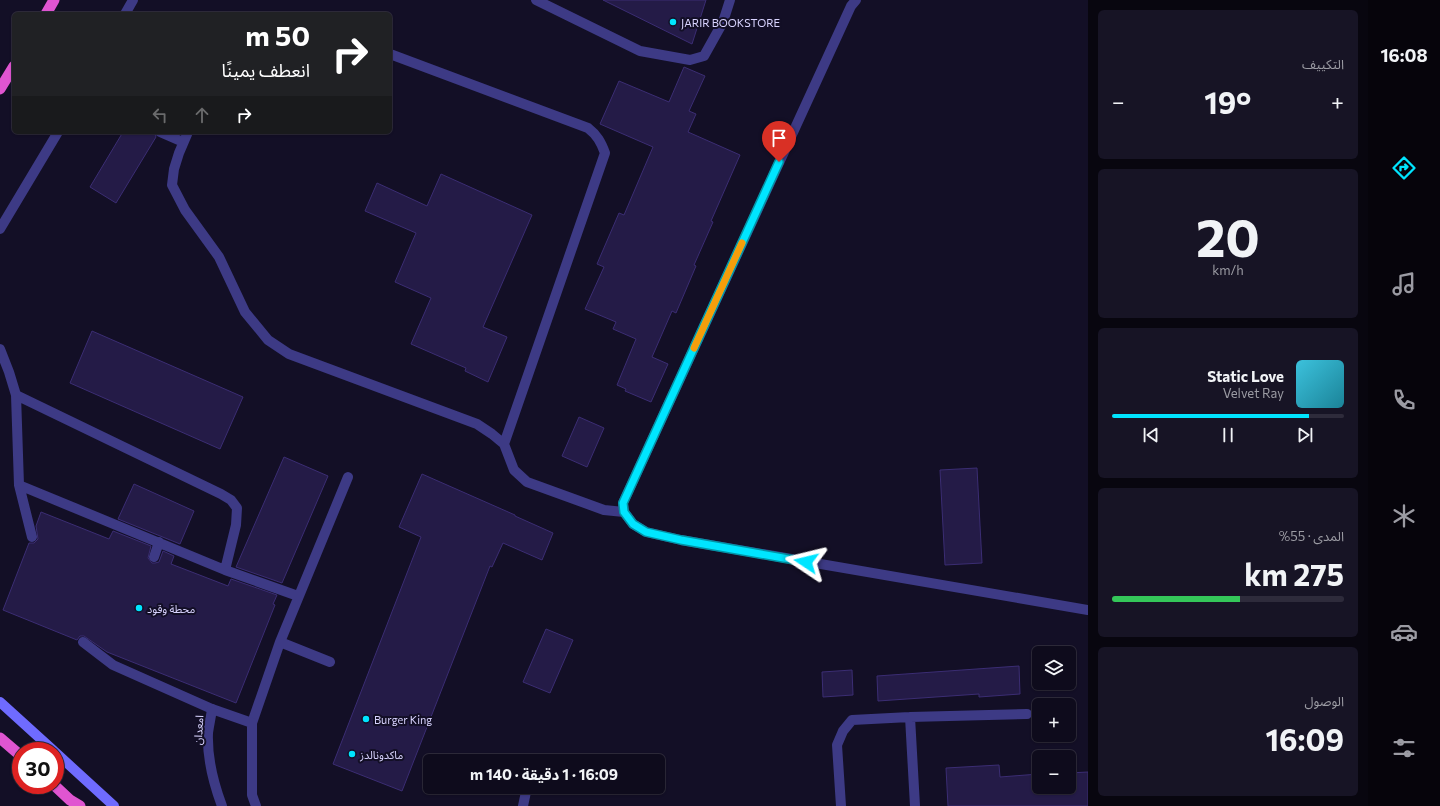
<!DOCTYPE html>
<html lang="ar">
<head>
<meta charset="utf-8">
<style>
	:root { --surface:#0e0b1c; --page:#171425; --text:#f1f3f6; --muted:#9b9ba3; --line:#2e2b3b; --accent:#00e5ff }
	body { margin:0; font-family:Commissioner,"Noto Sans Arabic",sans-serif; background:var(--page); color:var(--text); direction:rtl; height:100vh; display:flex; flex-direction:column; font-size:15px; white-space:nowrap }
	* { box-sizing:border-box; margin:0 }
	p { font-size:13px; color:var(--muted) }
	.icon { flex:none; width:22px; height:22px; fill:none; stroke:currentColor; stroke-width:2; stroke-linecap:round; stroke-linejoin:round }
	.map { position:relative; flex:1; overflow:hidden; direction:ltr }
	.drawer { display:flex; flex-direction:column; gap:10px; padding:10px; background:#08060f; width:280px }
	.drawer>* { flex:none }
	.top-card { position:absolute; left:12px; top:12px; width:380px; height:122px; border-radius:6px; box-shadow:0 1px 3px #0004,0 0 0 1px var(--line); direction:rtl; background:#202124; color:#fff; overflow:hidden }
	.controls { position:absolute; left:1032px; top:646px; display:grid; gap:8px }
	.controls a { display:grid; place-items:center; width:44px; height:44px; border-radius:6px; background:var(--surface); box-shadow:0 1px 3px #0004,0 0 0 1px var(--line); font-size:20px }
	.speed { position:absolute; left:12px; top:742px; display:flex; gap:8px; font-size:20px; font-weight:700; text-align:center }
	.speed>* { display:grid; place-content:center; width:52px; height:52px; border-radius:50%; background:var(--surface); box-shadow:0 1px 3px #0004,0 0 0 1px var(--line); line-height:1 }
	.speed .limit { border:6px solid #d22; background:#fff; color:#111 }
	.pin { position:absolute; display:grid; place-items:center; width:34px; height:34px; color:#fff; margin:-41px -17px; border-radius:50% 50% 50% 0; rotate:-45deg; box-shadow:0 0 4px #0007 }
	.pin .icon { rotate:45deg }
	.me { position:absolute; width:44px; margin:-22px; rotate:280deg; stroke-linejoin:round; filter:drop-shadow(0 0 3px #0008) }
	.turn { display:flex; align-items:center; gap:14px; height:84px; padding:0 16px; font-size:18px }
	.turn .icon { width:52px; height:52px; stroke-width:2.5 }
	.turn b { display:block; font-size:28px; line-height:34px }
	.lanes { display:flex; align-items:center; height:38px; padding:0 16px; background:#0003; justify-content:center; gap:20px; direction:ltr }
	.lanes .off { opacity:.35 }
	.big { font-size:30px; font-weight:700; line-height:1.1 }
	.drawer .tile { flex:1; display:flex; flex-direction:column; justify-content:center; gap:6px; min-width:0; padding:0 14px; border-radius:6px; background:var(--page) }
	.drawer .dial { align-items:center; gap:0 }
	.dial b { font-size:52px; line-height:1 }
	.song { display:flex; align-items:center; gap:12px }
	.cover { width:48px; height:48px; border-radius:6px; background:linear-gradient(135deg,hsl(190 70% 55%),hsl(190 70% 35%)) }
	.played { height:4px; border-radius:2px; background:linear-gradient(90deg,var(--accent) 85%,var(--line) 85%) }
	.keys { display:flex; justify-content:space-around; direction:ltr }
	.heat { display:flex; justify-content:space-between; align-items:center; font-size:22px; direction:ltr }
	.charge { height:6px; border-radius:3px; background:linear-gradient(90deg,#34c759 55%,var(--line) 0) }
	.trip { position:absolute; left:423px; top:754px; width:242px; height:40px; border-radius:6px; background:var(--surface); box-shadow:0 1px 3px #0004,0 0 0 1px var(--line); font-weight:700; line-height:40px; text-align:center; direction:rtl }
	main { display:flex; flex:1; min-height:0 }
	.tab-bar { display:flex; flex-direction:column; width:72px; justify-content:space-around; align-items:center; background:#06040b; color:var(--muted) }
	.tab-bar .icon { width:28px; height:28px }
	.tab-bar .on { color:var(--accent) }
	.tab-bar b { font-size:18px; color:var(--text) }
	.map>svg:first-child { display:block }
	.building { fill:#241b47; stroke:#3b2d73 }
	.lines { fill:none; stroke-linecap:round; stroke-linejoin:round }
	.service { stroke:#3d3a85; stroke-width:10 }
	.minor { stroke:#3d3a85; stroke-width:10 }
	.tertiary { stroke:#3d3a85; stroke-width:10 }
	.secondary { stroke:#6f6bff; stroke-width:10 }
	.trunk { stroke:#e055d1; stroke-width:11 }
	.route-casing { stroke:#0095a6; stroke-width:10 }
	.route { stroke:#00e5ff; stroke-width:7 }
	.slow { stroke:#f59e0b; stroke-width:7 }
	.poi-dot { fill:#00e5ff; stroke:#130f26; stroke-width:1.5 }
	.labels { text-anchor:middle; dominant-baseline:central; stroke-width:4; stroke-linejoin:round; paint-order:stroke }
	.poi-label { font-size:11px; fill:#d9d4ff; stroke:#130f26; text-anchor:start }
	.street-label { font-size:11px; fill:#d9d4ff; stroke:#130f26 }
</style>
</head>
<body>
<main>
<nav class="tab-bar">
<b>16:08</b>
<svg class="icon on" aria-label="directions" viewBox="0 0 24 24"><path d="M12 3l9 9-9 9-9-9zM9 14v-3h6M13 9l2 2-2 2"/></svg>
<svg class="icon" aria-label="music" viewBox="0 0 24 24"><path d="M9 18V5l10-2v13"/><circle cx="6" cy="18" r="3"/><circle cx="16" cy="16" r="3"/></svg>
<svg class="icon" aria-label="phone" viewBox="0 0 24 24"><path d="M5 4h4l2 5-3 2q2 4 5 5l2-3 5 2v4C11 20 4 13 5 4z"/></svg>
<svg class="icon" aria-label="climate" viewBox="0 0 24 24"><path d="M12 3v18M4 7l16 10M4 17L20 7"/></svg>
<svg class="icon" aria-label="car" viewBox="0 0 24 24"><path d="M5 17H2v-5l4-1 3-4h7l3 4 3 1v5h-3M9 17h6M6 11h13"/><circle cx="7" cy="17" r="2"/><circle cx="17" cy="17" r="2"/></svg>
<svg class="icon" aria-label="filters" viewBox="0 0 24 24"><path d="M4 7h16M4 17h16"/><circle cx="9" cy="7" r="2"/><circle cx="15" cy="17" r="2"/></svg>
</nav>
<section class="drawer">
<div class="tile"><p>التكييف</p>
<div class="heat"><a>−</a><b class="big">19°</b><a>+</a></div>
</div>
<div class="tile dial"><b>20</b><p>km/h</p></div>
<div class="tile">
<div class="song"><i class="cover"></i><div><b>Static Love</b><p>Velvet Ray</p></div></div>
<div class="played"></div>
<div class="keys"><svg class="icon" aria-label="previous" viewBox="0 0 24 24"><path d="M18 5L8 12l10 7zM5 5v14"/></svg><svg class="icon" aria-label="pause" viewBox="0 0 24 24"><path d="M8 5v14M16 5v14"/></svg><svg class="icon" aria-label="next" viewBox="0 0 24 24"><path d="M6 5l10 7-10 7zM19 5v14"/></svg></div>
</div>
<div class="tile"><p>المدى · 55%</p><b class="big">275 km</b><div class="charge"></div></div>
<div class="tile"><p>الوصول</p><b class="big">16:09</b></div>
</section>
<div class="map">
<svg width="1088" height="806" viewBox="0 0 1088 806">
	<rect width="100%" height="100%" fill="#130f26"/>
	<!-- building -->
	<path class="building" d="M 603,0 L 706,0 L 692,44 Z
		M 684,67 L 705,76 L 689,111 L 696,114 L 688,132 L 740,155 L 711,221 L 713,222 L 694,265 L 696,266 L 676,313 L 672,311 L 652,357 L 668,364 L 651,402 L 625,391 L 626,389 L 617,385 L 636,339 L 613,329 L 616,322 L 585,309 L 604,267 L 597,264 L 619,213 L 624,215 L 653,147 L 600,124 L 619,81 L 669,102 Z
		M 123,132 L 154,132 L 156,137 L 116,203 L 90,187 Z
		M 441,174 L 532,215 L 483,327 L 507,337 L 488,382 L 465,371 L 466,368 L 411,344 L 431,298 L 395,282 L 416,233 L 365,211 L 377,183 L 427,206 Z
		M 92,331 L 243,397 L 220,449 L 70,383 Z
		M 579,417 L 604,428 L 587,467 L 562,456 Z
		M 284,457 L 328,476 L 282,583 L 236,567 Z
		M 977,468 L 982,563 L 945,565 L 940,470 Z
		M 422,474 L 515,515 L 515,516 L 553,533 L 542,560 L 503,543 L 492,567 L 490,566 L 402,791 L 333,764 L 421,537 L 399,527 Z
		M 134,484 L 194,511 L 180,544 L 118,519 Z
		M 41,512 L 109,539 L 113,531 L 151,546 L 148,558 L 152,563 L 155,563 L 159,562 L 163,551 L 174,556 L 171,564 L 228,586 L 231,579 L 277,595 L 273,604 L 275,605 L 236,703 L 107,652 L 84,636 L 80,636 L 77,640 L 3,610 L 29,543 L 34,543 L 38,539 L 36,526 Z
		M 546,629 L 573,640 L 550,693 L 523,682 Z
		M 1019,666 L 1020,694 L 979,697 L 979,694 L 878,701 L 877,676 Z
		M 852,670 L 853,695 L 823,697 L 822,672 Z
		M 999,765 L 1000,777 L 1039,774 L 1039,787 L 1069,787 L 1069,773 L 1088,772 L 1088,806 L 948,806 L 946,768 Z"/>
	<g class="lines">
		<!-- service -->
		<path class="service" d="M 536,0 L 640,51 L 690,60 L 704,56 L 723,22 L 730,0
			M 390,54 L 588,128 C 597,135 601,142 605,153 L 504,444
			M 160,132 L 183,142
			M 188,132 L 179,153 L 174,169 L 172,185 L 185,210 L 219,257 L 245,312 L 268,340 L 289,354 L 477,424 L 492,434 L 504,444 L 514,470 L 527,482 L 604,510 L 624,512
			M 0,349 L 9,372 L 16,395 L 19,485 L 32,537
			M 16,395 L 221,494 L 231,500 L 237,508 L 236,525 L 225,570
			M 19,485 L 225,570 L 298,596
			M 154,557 L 159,542
			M 83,642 L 113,665 L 212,709
			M 280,642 L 330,662
			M 910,717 L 915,806
			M 252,723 L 280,642 L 348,477
			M 523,806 L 527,787
			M 841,806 L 837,745 L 843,731 L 852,720 L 910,717 L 1027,714"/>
		<!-- minor -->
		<path class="minor" d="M 856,0 L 851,6 L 623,503 L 624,512 L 633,524 L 646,532 L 681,540 L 1088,610"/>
		<!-- tertiary -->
		<path class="tertiary" d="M 125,14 L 133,0
			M 0,229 L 58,132
			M 222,806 C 213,782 207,759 208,733 C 209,725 211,717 212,709 L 252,723 L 252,795 L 256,806"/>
		<!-- secondary -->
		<path class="secondary" d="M 0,702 L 54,751
			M 55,752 L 114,806"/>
		<!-- trunk -->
		<path class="trunk" d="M 46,14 L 54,0
			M 0,89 L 14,66
			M 0,738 L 21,756
			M 54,785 L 70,800 L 80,806"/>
	</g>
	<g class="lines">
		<!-- route casing -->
		<g class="route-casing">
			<path id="route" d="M 779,162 L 623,503 L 624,512 L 633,524 L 646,532 L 681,540 L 806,562"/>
		</g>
		<!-- route -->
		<use href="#route" class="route"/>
		<!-- slow -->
		<path class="slow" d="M 694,348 L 742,243"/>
	</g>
	<!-- markers -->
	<g class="poi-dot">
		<circle cx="673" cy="22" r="4"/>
		<circle cx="139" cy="608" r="4"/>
		<circle cx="366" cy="719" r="4"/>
		<circle cx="352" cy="754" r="4"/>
	</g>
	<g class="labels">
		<!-- poi labels -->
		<g class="poi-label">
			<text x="681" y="22">JARIR BOOKSTORE</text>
			<text x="147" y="608">محطة وقود</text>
			<text x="374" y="719">Burger King</text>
			<text x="360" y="754">ماكدونالدز</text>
		</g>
		<!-- street labels -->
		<g class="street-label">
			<text transform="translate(198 730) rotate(-86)">امعدان</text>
		</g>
	</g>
</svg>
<div class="controls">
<a><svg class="icon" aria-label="layers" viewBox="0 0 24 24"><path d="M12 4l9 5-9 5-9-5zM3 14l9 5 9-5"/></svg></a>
<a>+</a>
<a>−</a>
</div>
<div class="speed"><div class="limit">30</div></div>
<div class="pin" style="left:779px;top:162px;background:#d93025"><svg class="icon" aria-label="arrive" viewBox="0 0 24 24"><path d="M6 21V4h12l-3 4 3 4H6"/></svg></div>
<svg class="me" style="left:806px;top:562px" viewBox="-20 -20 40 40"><path d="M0-17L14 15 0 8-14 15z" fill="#00e5ff" stroke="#fff" stroke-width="4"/></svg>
<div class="trip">16:09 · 1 دقيقة · 140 m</div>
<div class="top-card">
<div class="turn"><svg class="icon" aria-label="right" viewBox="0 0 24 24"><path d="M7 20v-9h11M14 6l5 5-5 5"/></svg><div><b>50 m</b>انعطف يمينًا</div></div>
<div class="lanes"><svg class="icon off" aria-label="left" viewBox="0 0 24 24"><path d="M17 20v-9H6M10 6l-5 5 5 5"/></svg><svg class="icon off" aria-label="ahead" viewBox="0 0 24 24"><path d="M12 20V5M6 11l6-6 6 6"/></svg><svg class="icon" aria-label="right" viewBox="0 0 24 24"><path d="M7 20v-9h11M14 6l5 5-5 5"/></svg></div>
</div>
</div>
</main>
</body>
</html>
